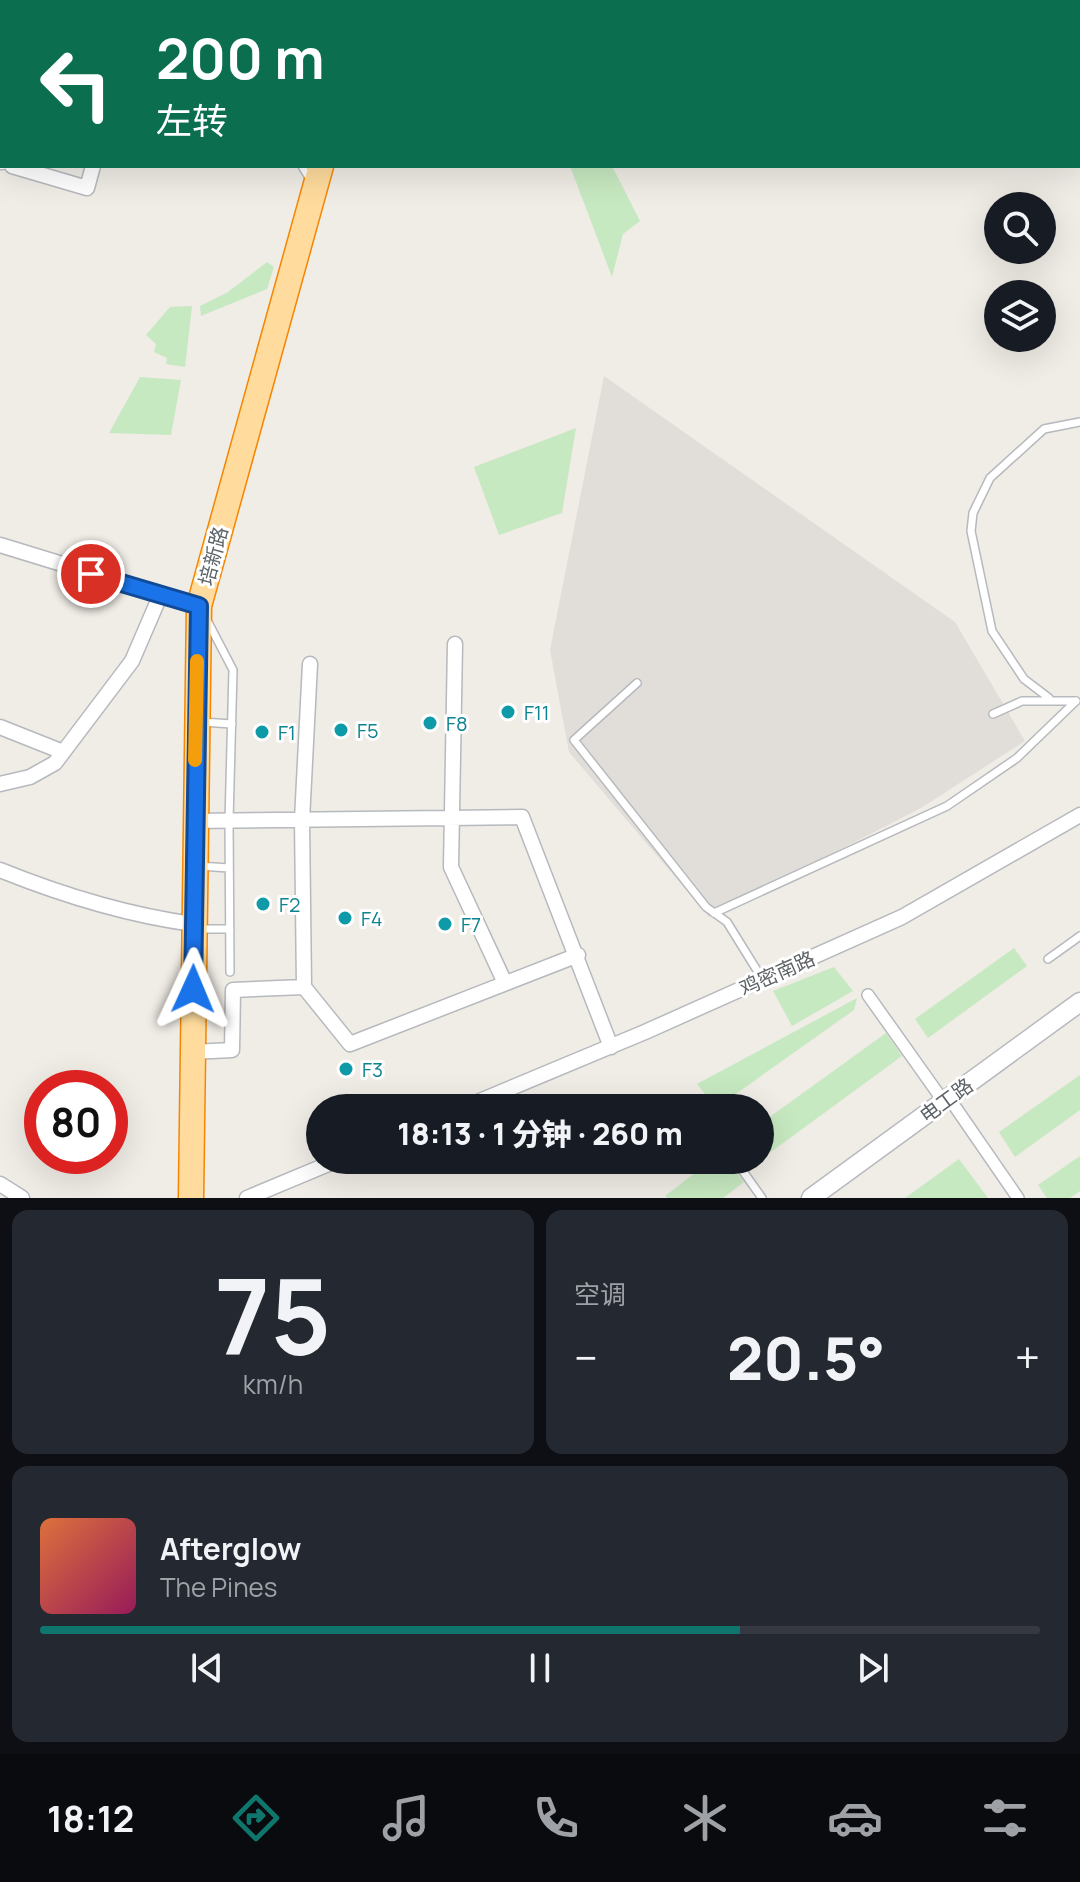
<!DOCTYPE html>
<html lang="zh">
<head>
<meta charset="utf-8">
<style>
	:root { --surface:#171b24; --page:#242831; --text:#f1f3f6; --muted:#9ea1a6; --line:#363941; --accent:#0f766e }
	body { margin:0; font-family:Manrope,"Noto Sans SC",sans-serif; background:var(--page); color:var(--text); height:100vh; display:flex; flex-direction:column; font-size:30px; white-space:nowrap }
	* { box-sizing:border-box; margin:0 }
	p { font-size:26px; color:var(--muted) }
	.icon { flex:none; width:44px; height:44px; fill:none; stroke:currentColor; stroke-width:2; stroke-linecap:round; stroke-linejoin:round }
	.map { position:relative; height:1198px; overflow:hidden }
	.panel { display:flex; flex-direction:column; gap:12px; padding:12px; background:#0d0f14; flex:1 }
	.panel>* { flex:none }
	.guide { position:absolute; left:0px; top:0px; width:1080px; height:168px; box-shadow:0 8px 32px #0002; background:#0b6e4f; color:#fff; overflow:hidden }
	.tools { position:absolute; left:984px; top:192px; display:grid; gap:16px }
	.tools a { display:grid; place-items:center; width:72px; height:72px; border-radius:50%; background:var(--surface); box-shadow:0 8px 32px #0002; font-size:40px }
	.speed { position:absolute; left:24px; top:1070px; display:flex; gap:16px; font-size:40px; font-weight:700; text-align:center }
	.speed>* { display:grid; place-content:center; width:104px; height:104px; border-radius:50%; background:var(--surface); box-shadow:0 8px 32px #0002; line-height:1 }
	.speed .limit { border:12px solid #d22; background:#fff; color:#111 }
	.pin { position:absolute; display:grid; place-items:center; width:68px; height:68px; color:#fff; margin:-34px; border:4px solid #fff; border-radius:50%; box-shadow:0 2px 8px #0007 }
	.me { position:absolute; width:88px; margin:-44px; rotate:1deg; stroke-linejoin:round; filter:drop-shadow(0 0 6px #0008) }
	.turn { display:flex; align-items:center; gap:28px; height:168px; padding:0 24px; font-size:36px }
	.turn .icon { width:104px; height:104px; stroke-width:2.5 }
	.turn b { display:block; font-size:56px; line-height:68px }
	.big { font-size:60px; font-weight:800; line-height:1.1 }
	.panel .widget { flex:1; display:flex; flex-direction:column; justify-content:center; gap:12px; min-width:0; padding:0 28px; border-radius:16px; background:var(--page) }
	.panel .dial { align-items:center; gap:0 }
	.dial b { font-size:104px; line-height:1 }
	.song { display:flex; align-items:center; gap:24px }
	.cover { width:96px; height:96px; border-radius:12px; background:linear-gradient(135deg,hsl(20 70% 55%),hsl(330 70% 35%)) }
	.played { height:8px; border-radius:4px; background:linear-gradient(90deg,var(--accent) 70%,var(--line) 70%) }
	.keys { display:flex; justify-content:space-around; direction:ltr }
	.heat { display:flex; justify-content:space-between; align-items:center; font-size:44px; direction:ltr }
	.panel .tiles { flex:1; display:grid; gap:12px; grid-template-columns:1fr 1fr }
	.widget:last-child { grid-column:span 2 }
	.trip { position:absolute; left:306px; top:1094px; width:468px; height:80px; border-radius:40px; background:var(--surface); box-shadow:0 8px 32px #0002; font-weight:800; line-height:80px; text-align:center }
	.dock { display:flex; height:128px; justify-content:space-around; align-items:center; background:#090b0e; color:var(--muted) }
	.dock .icon { width:56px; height:56px }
	.dock .selected { color:var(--accent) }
	.dock b { font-size:36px; color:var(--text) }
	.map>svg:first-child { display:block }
	.commercial { fill:#fff2dc }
	.industrial { fill:#e1deda }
	.green { fill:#c7e9c1 }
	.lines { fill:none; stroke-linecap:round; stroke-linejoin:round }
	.service-casing { stroke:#b6b9bd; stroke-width:10 }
	.pedestrian-casing { stroke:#b6b9bd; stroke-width:14 }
	.minor-casing { stroke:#b6b9bd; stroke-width:17 }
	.tertiary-casing { stroke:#b6b9bd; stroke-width:21 }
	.trunk-casing { stroke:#f68600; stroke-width:27 }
	.service { stroke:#fff; stroke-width:7 }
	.pedestrian { stroke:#fff; stroke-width:11 }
	.minor { stroke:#fff; stroke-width:14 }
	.tertiary { stroke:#fff; stroke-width:18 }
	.trunk { stroke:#ffdc9d; stroke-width:24 }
	.route-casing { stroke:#114b97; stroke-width:20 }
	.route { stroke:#1a73e8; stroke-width:14 }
	.slow { stroke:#f59e0b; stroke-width:14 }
	.culture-dot { fill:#0f9aa8; stroke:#fff; stroke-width:3 }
	.labels { text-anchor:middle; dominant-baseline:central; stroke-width:6; stroke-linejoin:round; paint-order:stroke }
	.street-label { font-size:20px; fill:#5d6367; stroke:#fff }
	.culture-label { font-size:20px; fill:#0d838f; stroke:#fff; text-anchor:start }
</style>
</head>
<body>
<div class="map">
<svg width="1080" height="1198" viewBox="0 0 1080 1198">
	<rect width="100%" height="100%" fill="#f0ece6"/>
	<!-- commercial -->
	<path class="commercial" d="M 401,0 L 941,0 L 400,2 Z"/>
	<!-- industrial -->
	<path class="industrial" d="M 604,376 L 955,622 L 1025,741 L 921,808 L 709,917 L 569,752 L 550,650 Z"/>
	<!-- green -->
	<path class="green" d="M 570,166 L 612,166 L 640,221 L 623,234 L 612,277 Z
		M 267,262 L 274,267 L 267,289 L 201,316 L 200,306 L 228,292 Z
		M 192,306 L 185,367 L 166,364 L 167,358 L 154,352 L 156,344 L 146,335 L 170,307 Z
		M 140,377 L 181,380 L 171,435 L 109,433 Z
		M 576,428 L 562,513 L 499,535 L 474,467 Z
		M 1014,948 L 1027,966 L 928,1038 L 915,1019 Z
		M 834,967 L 853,991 L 792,1026 L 773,991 Z
		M 857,998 L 854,1010 L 716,1108 L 697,1084 Z
		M 886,1033 L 902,1056 L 760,1160 L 760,1124 Z
		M 1080,1075 L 1080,1110 L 1015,1157 L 999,1132 Z
		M 1080,1156 L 1080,1191 L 1070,1198 L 1047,1198 L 1038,1185 Z
		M 959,1159 L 988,1198 L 905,1198 Z
		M 712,1160 L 727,1160 L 744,1182 L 723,1198 L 667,1198 L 665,1196 Z"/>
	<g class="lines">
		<!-- service casing -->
		<g class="service-casing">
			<path id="service" d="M 341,0 L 348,2
				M 4,2 L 4,0
				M 70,2 L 70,0
				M 83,2 L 84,0
				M 327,2 L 328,0
				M 0,16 L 2,8
				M 302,166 L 311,181
				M 208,622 L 233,670 L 229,821 L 230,972
				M 637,683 L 574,740 L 706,907 L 727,922 L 763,980
				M 1049,698 L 1024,679 L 992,631 L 971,531 L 973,513 L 990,478 L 1044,429 L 1080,422
				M 993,714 L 1022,701 L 1076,701
				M 202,722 L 232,724
				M 199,866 L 229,868
				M 714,913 L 947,806 L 1017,758 L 1076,701
				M 200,929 L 230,929
				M 1048,959 L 1080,936
				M 694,1100 L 700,1108
				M 735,1160 L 762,1198"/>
		</g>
		<!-- pedestrian casing -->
		<g class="pedestrian-casing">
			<path id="pedestrian" d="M 868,995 L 944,1102
				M 949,1098 L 1018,1198"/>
		</g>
		<!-- minor casing -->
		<g class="minor-casing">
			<path id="minor" d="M 53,0 L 60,2
				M 137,2 L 137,0
				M 0,161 L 2,162
				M 12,166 L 87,188 L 93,166
				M 0,545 L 199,606
				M 455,644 L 451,867 L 505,983
				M 310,664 L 302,820 L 304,987 L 350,1044 L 578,955
				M 0,727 L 63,752
				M 0,784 L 30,777 L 55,763 L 132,661 L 160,596
				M 195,821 L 522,817 L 611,1047
				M 0,870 C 62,895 127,915 193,924
				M 192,1052 L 232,1050 L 233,990 L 304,987
				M 463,1108 L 645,1032 L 902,917 L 1080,815
				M 0,1184 L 22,1198
				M 247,1198 L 338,1160"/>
		</g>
		<!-- tertiary casing -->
		<g class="tertiary-casing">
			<path id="tertiary" d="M 811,1198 L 1080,1002"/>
		</g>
		<!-- trunk casing -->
		<g class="trunk-casing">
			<path id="trunk" d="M 365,2 L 366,0
				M 191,1198 L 199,606 L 321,166"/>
		</g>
		<!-- service -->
		<use href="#service" class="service"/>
		<!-- pedestrian -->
		<use href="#pedestrian" class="pedestrian"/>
		<!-- minor -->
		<use href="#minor" class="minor"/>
		<!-- tertiary -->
		<use href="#tertiary" class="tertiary"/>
		<!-- trunk -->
		<use href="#trunk" class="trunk"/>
	</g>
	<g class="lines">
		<!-- route casing -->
		<g class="route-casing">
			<path id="route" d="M 91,574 L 199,606 L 193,989"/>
		</g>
		<!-- route -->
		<use href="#route" class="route"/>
		<!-- slow -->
		<path class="slow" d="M 195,760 L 197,661"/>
	</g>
	<!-- markers -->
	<g class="culture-dot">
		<circle cx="508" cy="712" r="8"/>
		<circle cx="430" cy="723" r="8"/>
		<circle cx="341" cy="730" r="8"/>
		<circle cx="262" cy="732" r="8"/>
		<circle cx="263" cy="904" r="8"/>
		<circle cx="345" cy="918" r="8"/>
		<circle cx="445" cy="924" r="8"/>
		<circle cx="346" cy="1069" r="8"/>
	</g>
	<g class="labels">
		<!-- street labels -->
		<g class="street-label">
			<text transform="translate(213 556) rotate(-75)">培新路</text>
			<text transform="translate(777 973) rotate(-24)">鸡密南路</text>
			<text transform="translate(946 1100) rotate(-36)">电工路</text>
		</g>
		<!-- culture labels -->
		<g class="culture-label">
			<text x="524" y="712">F11</text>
			<text x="446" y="723">F8</text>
			<text x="357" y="730">F5</text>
			<text x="278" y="732">F1</text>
			<text x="279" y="904">F2</text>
			<text x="361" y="918">F4</text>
			<text x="461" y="924">F7</text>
			<text x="362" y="1069">F3</text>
		</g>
	</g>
</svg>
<div class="tools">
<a><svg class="icon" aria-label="search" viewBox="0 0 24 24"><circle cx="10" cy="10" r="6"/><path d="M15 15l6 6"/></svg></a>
<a><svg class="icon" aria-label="layers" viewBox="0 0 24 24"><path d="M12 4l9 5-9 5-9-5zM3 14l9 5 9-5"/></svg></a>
</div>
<div class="speed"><div class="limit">80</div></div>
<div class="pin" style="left:91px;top:574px;background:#d93025"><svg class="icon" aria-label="arrive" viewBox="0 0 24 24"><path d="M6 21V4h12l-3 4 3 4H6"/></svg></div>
<svg class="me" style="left:193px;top:989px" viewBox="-20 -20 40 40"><path d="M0-17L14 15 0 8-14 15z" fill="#1a73e8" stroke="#fff" stroke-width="4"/></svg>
<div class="trip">18:13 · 1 分钟 · 260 m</div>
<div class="guide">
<div class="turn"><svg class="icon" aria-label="left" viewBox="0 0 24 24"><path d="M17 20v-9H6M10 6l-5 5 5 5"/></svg><div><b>200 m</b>左转</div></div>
</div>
</div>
<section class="panel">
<div class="tiles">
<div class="widget dial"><b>75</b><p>km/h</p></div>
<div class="widget"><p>空调</p>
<div class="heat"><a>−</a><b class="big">20.5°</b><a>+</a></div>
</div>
<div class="widget">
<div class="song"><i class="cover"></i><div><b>Afterglow</b><p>The Pines</p></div></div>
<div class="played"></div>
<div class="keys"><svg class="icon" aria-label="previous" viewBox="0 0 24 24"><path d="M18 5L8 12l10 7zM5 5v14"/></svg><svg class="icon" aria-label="pause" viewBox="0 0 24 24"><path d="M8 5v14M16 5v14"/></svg><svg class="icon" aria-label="next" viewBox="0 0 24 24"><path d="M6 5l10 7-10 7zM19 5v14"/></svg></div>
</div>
</div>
</section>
<nav class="dock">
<b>18:12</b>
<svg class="icon selected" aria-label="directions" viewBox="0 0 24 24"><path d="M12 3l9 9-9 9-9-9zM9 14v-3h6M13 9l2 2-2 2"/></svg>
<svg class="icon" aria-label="music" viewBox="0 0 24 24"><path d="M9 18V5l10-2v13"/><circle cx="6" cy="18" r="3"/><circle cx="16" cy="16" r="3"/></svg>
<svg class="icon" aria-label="phone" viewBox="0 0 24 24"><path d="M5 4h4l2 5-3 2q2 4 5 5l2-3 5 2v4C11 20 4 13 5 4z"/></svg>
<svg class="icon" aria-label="climate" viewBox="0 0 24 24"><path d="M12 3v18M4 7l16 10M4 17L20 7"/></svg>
<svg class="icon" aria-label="car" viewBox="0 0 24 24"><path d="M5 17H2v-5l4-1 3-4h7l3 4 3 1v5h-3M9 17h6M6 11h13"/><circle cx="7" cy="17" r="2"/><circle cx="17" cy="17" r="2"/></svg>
<svg class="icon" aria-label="filters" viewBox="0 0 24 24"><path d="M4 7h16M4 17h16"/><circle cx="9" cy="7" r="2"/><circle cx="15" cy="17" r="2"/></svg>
</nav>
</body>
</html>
